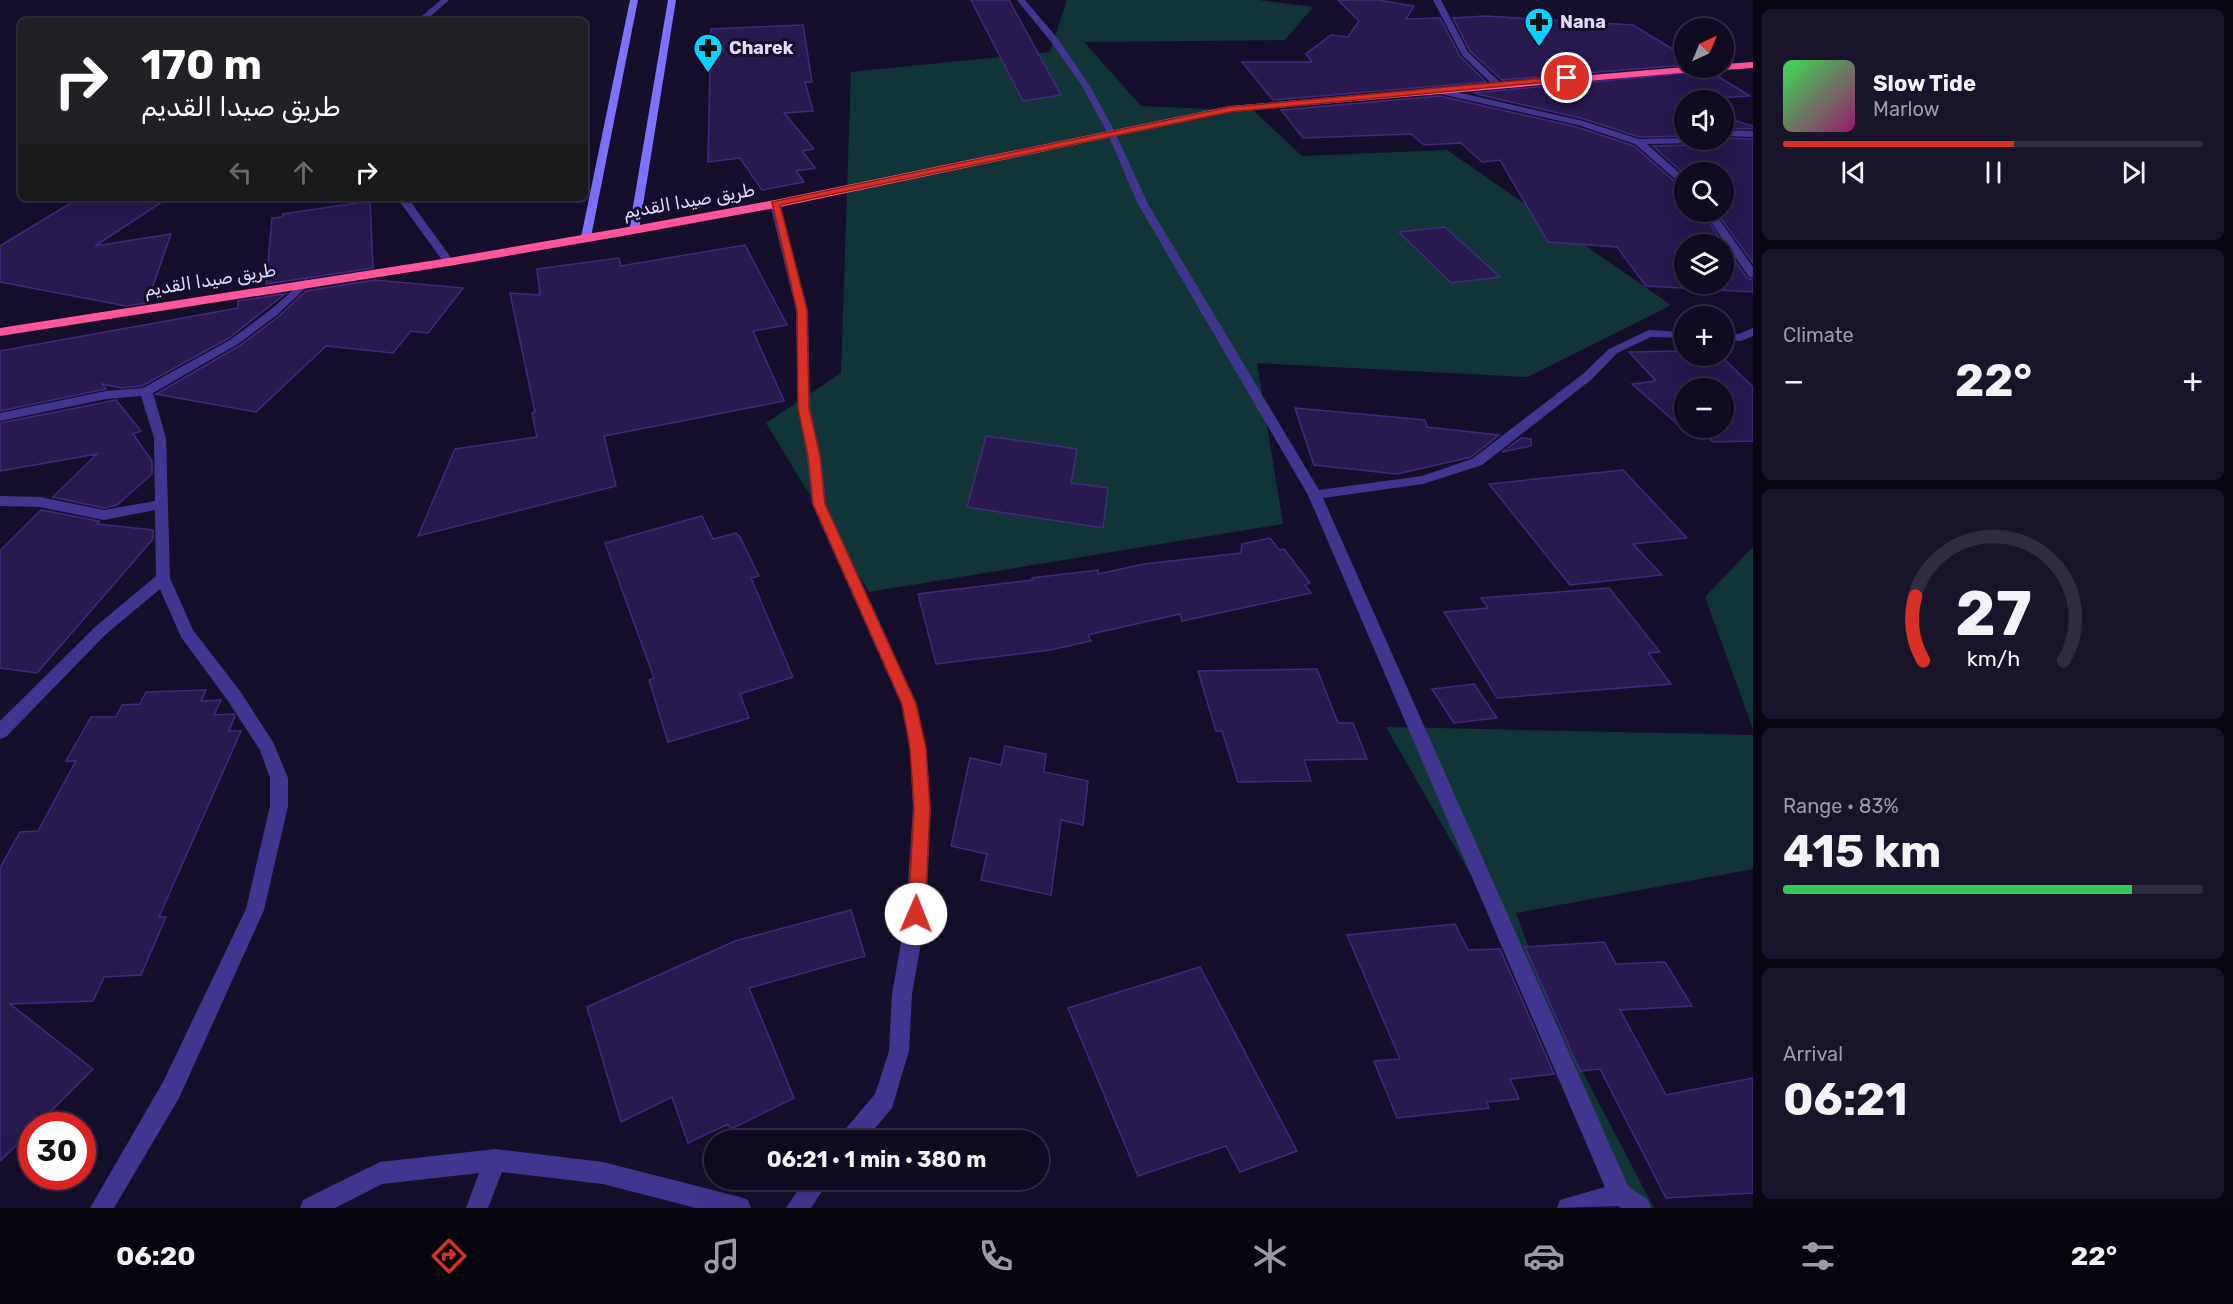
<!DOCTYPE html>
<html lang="en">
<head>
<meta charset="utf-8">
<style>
	:root { --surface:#100b21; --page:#19142a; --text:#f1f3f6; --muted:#9c9ba5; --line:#302b3f; --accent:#d93025 }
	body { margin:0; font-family:Rubik,"Noto Sans Arabic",sans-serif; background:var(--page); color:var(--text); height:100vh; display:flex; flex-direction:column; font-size:22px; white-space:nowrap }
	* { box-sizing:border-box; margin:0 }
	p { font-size:20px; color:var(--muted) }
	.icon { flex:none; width:33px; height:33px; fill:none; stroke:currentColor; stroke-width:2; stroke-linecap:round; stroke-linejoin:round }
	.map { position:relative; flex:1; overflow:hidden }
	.details { display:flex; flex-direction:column; gap:9px; padding:9px; background:#090612; width:480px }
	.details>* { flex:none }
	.banner { position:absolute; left:18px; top:18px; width:570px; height:183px; border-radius:9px; box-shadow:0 6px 24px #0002,0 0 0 2px var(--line); background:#202124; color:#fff; overflow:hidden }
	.needle { width:39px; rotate:44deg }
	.controls { position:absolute; left:1674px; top:18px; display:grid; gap:12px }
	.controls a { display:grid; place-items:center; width:60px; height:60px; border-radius:50%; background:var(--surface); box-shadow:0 6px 24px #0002,0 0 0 2px var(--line); font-size:30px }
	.speed { position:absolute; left:18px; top:1112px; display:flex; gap:12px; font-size:30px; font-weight:700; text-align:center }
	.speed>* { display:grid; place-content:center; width:78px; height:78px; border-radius:50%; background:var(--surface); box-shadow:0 6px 24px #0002,0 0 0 2px var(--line); line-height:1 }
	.speed .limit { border:9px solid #d22; background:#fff; color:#111 }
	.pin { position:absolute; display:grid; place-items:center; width:51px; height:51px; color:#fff; margin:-26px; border:3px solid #fff; border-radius:50%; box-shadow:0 2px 6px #0007 }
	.me { position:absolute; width:66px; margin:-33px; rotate:1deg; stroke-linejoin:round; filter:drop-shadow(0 0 4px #0008) }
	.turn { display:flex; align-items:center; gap:21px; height:126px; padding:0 24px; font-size:27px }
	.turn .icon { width:78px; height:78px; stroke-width:2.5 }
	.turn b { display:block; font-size:42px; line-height:51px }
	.lanes { display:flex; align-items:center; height:57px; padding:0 24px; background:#0003; justify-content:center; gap:30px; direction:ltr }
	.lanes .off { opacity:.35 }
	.big { font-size:45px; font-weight:700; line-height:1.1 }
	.details .widget { flex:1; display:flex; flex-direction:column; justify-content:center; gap:9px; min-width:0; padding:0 21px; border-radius:9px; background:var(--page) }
	.details .dial { align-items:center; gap:0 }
	.dial svg { height:156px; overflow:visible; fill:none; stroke:var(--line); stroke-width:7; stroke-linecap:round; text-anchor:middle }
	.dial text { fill:var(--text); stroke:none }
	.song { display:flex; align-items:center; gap:18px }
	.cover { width:72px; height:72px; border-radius:9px; background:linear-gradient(135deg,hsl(130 70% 55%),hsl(320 70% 35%)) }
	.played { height:6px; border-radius:3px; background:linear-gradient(90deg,var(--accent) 55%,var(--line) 55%) }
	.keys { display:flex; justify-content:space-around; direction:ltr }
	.heat { display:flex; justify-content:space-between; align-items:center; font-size:33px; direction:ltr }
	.charge { height:9px; border-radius:4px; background:linear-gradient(90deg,#34c759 83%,var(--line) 0) }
	.trip { position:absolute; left:704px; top:1130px; width:345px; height:60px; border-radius:30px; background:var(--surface); box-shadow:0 6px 24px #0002,0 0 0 2px var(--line); font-weight:700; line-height:60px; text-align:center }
	.tabs { display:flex; height:96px; justify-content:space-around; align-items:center; background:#06040d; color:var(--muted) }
	.tabs .icon { width:42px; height:42px }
	.tabs .selected { color:var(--accent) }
	.tabs b { font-size:27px; color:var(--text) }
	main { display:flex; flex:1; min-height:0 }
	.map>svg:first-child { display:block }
	.green { fill:#113537 }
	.building { fill:#28194f; stroke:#412a7d; stroke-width:1.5; fill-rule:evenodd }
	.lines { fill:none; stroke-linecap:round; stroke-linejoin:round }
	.street { fill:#41368f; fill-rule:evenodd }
	.secondary { fill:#8071ff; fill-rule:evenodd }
	.highway { fill:#f59; fill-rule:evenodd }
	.route { fill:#d93025; stroke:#8d1f18; stroke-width:1.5 }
	.labels { text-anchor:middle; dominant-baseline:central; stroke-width:6; stroke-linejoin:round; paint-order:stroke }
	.far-poi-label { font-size:18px; font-weight:bold; fill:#e1daff; stroke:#160f2c; text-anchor:start }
	.far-street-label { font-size:18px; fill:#e1daff; stroke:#160f2c }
</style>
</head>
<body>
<main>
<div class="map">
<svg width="1753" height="1208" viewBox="0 0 1753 1208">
	<rect width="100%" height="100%" fill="#160f2c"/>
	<!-- green -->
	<path class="green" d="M 1067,0 L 1258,0 L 1313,7 L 1285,40 L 1084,42 L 1141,106 L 1254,111 L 1302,156 L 1447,150 L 1671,305 L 1527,377 L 1257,363 L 1283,524 L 869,592 L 766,423 L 841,373 L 851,72 L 1050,52 Z
		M 1753,547 L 1753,729 L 1705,597 Z
		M 1386,727 L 1753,735 L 1753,869 L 1516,913 L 1558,1025 L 1654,1208 L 1633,1208 L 1499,924 Z"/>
	<!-- building -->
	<path class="building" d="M 971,0 L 1009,0 L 1061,95 L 1023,101 Z
		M 1338,0 L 1378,0 L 1414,6 L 1406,19 L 1440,18 L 1460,56 L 1486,82 L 1273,100 L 1242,62 L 1312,62 L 1306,54 L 1331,35 L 1348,37 L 1359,21 Z
		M 1486,16 L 1633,25 L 1684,56 L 1684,65 L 1502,80 L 1470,51 L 1453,18 Z
		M 803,25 L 812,82 L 805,82 L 813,111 L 784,113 L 814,149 L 802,151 L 815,168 L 796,171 L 804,182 L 762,190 L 740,158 L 708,162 L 711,29 Z
		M 1709,71 L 1750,96 L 1684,100 L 1684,103 L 1679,104 L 1684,106 L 1684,136 L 1639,137 L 1584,119 L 1473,93 Z
		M 1440,96 L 1577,127 L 1634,146 L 1680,186 L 1684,187 L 1684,212 L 1702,212 L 1747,278 L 1753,280 L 1753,292 L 1646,286 L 1617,247 L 1548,242 L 1500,160 L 1482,162 L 1461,143 L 1424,145 L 1411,134 L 1303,138 L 1281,110 ZM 1684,244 L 1724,244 L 1724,284 L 1684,284 Z
		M 1724,117 L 1753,126 L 1753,129 L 1724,128 Z
		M 1724,138 L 1753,139 L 1753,263 L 1716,212 L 1724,212 L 1724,172 L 1684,172 L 1684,174 L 1653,146 L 1693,145 L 1699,140 Z
		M 79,198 L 168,198 L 95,246 L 171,234 L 147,303 L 126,306 L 0,282 L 0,246 Z
		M 370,201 L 373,268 L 266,284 L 272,218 L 283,217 L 283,214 Z
		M 1445,227 L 1500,277 L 1451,283 L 1399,232 Z
		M 745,245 L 787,325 L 753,331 L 784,401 L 604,436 L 616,486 L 418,536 L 455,449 L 537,437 L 532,413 L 535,412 L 510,293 L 540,295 L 537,269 L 619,258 L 621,266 Z
		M 375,280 L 463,288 L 428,333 L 411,331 L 393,353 L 326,346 L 256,412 L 156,394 L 239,346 L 278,317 L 306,291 Z
		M 285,294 L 229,338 L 142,386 L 121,388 L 102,384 L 106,389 L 0,411 L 0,351 L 238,308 L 238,301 Z
		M 1684,351 L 1684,356 L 1721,356 L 1753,387 L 1753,441 L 1713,442 L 1705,434 L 1690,435 L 1632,384 L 1656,381 L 1629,352 ZM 1684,388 L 1724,388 L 1724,428 L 1684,428 Z
		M 116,400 L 141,431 L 133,434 L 152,461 L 152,474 L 117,505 L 104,508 L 53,497 L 97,454 L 0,471 L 0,423 Z
		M 1295,408 L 1425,420 L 1427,427 L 1499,435 L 1471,457 L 1397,474 L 1314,465 Z
		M 986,436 L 1077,449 L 1071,483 L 1108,488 L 1103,528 L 967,507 Z
		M 1521,438 L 1531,439 L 1531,446 L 1502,452 Z
		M 1623,470 L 1687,538 L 1633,544 L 1662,575 L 1570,585 L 1489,484 Z
		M 41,510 L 99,521 L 97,524 L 153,530 L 153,539 L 37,673 L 0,668 L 0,551 Z
		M 702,516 L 713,539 L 736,533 L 740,537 L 759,576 L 751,578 L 793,677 L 740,694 L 749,718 L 668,742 L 649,680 L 654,678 L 605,543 Z
		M 1270,538 L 1279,550 L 1284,549 L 1310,583 L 1305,585 L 1311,593 L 1182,621 L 1180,614 L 1100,632 L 1088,635 L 1091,641 L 1050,650 L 936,664 L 918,594 L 1032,580 L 1032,578 L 1098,570 L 1098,574 L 1144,564 L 1241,553 L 1242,544 Z
		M 1609,588 L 1660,652 L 1648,653 L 1671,684 L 1497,698 L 1444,612 L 1488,608 L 1481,598 Z
		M 1317,669 L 1338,723 L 1353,723 L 1367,759 L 1304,760 L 1311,781 L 1238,782 L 1222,731 L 1216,731 L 1198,671 Z
		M 1474,684 L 1497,718 L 1454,723 L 1432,689 Z
		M 206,690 L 201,701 L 221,700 L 214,715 L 234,714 L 235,716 L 229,731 L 241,731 L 159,917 L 166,917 L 141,975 L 104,977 L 93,1001 L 10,1004 L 93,1069 L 37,1125 L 32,1125 L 32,1130 L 0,1161 L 0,868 L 20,832 L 38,831 L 76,761 L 66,761 L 91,717 L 116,717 L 122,705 L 140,704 L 146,692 Z
		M 1005,746 L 1046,754 L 1044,772 L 1088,781 L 1083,825 L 1061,820 L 1051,895 L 981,880 L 987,854 L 951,846 L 970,758 L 1001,765 Z
		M 851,910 L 865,956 L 749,988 L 794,1098 L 731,1129 L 728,1124 L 688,1143 L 672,1097 L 621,1122 L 587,1007 L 735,941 Z
		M 1455,924 L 1468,950 L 1500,949 L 1554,1074 L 1510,1079 L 1519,1099 L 1487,1102 L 1489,1108 L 1397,1118 L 1374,1061 L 1400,1059 L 1347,935 Z
		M 1604,942 L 1616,964 L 1665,962 L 1692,1006 L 1620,1010 L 1666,1095 L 1753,1078 L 1753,1193 L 1666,1198 L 1600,1069 L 1580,1071 L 1525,947 Z
		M 1200,967 L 1297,1151 L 1240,1172 L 1226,1146 L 1138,1176 L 1068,1008 Z"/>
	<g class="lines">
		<!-- street -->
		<path class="street" d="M 441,0 L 449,0 L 425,21 L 416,21 Z
			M 1017,0 L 1025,0 L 1058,39 L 1090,86 L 1115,132 L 1148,204 L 1319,490 L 1422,476 L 1472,459 L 1584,373 L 1609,349 L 1649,330 L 1684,332 L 1684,338 L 1651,337 L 1617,353 L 1592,379 L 1482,465 L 1423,484 L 1323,498 L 1628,1186 L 1648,1200 L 1651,1208 L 1621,1208 L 1618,1206 L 1557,1208 L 1560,1200 L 1605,1187 L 1308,495 L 1138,204 L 1107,132 L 1082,86 L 1052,43 Z
			M 1433,0 L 1441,0 L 1468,52 L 1501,83 L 1501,87 L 1495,87 L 1462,55 Z
			M 1435,87 L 1583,121 L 1639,139 L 1684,138 L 1684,140 L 1697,140 L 1693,143 L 1647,144 L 1684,177 L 1684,185 L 1681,184 L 1635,144 L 1578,125 L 1432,92 L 1432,88 Z
			M 1724,130 L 1753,131 L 1753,137 L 1724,136 Z
			M 397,198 L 407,198 L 413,205 L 454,262 L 453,264 L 445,264 Z
			M 775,201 L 780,204 L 808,310 L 810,408 L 821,456 L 826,504 L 917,704 L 926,748 L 931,808 L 926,914 L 912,994 L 909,1051 L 892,1108 L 865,1140 L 840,1140 L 843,1132 L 875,1094 L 889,1051 L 892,994 L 906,914 L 913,808 L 910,748 L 901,704 L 812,504 L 807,456 L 798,408 L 796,310 L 770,204 Z
			M 1704,212 L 1714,212 L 1753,267 L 1753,278 L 1749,277 Z
			M 306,279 L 311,282 L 310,284 L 277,315 L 238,344 L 153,393 L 166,438 L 170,578 L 193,630 L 240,691 L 273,742 L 288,778 L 288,806 L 264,910 L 179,1098 L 114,1208 L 90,1208 L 163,1082 L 246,909 L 270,806 L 270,778 L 260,750 L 228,701 L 181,637 L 160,589 L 105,635 L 6,737 L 0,739 L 0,721 L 95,627 L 156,576 L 155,510 L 104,520 L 40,507 L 0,506 L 0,496 L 40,497 L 104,510 L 155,501 L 154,438 L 141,396 L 106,399 L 0,421 L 0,413 L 106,391 L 143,388 L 230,340 L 269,311 Z
			M 1753,328 L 1753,336 L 1741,341 L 1724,340 L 1724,334 L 1739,334 Z
			M 495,1149 L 603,1162 L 740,1197 L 748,1200 L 751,1208 L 696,1208 L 603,1184 L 502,1172 L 488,1208 L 466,1208 L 479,1173 L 382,1184 L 335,1208 L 300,1208 L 303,1200 L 380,1162 Z
			M 805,1179 L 830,1179 L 811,1208 L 786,1208 Z"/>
		<!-- secondary -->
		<path class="secondary" d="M 630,0 L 638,0 L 591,237 L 586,240 L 581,237 Z
			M 668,0 L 676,0 L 639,230 L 634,233 L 629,230 Z"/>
		<!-- highway -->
		<path class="highway" d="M 1753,62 L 1753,68 L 1724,70 L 1720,68 L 1724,68 L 1724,64 Z
			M 1684,67 L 1710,68 L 1705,71 L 1230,112 L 775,208 L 634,234 L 449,266 L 0,336 L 0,328 L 449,258 L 634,226 L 775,200 L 1230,106 Z"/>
	</g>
	<!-- route -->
	<path class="route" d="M 1567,76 L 1569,80 L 1230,112 L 780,205 L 807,310 L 809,408 L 820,456 L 825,504 L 916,704 L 926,748 L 930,808 L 925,914 L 923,920 L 916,922 L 910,920 L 908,914 L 914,808 L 910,748 L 902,704 L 813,504 L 808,456 L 798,408 L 797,310 L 772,202 L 1230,107 Z"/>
	<!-- icons -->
	<defs>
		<g id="pharmacy-pin" transform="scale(1.5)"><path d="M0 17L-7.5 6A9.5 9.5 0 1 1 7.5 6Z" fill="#06d2ff" stroke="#160f2c"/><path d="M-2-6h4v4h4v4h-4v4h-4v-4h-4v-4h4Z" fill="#111"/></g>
	</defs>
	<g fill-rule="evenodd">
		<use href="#pharmacy-pin" x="1539" y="22"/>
		<use href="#pharmacy-pin" x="708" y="48"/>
	</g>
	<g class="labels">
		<!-- far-poi labels -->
		<g class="far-poi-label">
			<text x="1560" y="22">Nana</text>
			<text x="729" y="48">Charek</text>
		</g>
		<!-- far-street labels -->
		<g class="far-street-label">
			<text transform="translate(689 201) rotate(-10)">طريق صيدا القديم</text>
			<text transform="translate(210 280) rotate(-9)">طريق صيدا القديم</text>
		</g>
	</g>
</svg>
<div class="controls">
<a><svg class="needle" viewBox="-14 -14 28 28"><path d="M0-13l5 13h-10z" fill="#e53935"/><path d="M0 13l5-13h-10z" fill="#9c9ba5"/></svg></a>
<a><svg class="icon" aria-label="sound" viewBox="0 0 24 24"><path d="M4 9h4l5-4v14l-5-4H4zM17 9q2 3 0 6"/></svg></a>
<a><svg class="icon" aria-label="search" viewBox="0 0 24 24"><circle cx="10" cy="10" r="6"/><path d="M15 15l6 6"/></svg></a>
<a><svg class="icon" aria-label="layers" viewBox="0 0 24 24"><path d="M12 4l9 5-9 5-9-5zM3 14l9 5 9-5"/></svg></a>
<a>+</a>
<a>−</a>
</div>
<div class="speed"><div class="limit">30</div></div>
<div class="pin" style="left:1567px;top:78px;background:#d93025"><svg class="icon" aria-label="arrive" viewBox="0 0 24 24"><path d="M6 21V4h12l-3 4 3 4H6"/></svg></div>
<svg class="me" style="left:916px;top:914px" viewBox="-20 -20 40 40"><circle r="19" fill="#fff"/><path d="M0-13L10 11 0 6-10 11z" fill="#d93025"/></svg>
<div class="trip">06:21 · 1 min · 380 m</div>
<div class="banner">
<div class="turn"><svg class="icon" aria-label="right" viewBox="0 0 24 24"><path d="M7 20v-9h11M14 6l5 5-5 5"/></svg><div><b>170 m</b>طريق صيدا القديم</div></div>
<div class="lanes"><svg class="icon off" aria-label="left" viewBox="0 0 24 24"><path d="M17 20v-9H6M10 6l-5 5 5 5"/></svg><svg class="icon off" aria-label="ahead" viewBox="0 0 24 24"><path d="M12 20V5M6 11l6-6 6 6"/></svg><svg class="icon" aria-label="right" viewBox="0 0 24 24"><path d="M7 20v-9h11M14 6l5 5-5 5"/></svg></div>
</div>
</div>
<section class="details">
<div class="widget">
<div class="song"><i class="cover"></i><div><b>Slow Tide</b><p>Marlow</p></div></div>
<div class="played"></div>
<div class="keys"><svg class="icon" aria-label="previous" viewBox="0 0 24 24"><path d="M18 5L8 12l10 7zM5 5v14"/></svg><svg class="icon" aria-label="pause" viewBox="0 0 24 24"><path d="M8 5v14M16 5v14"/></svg><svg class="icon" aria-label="next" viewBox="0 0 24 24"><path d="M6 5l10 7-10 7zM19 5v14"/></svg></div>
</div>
<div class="widget"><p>Climate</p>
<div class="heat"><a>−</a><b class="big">22°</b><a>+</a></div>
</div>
<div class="widget dial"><svg viewBox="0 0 100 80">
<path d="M14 69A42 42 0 1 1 86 69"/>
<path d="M14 69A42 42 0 0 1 10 36" stroke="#d93025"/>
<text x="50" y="56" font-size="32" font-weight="700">27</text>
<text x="50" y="72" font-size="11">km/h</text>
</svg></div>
<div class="widget"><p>Range · 83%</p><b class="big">415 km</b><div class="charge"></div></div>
<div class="widget"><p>Arrival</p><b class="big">06:21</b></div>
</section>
</main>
<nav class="tabs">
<b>06:20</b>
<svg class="icon selected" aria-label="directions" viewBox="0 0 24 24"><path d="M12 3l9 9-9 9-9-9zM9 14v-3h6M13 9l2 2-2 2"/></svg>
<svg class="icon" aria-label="music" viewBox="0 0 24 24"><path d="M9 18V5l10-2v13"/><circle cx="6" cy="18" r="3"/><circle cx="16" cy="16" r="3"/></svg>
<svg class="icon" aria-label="phone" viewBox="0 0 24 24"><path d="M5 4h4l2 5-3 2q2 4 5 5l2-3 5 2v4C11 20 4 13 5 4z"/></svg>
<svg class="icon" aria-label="climate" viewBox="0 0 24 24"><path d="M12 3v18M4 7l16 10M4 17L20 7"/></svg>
<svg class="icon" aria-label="car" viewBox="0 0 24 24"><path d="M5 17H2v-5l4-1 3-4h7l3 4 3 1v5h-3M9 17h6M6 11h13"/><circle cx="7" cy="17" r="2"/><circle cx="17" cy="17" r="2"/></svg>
<svg class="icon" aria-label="filters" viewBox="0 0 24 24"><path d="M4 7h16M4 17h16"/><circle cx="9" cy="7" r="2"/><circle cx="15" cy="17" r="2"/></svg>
<b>22°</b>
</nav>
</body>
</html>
